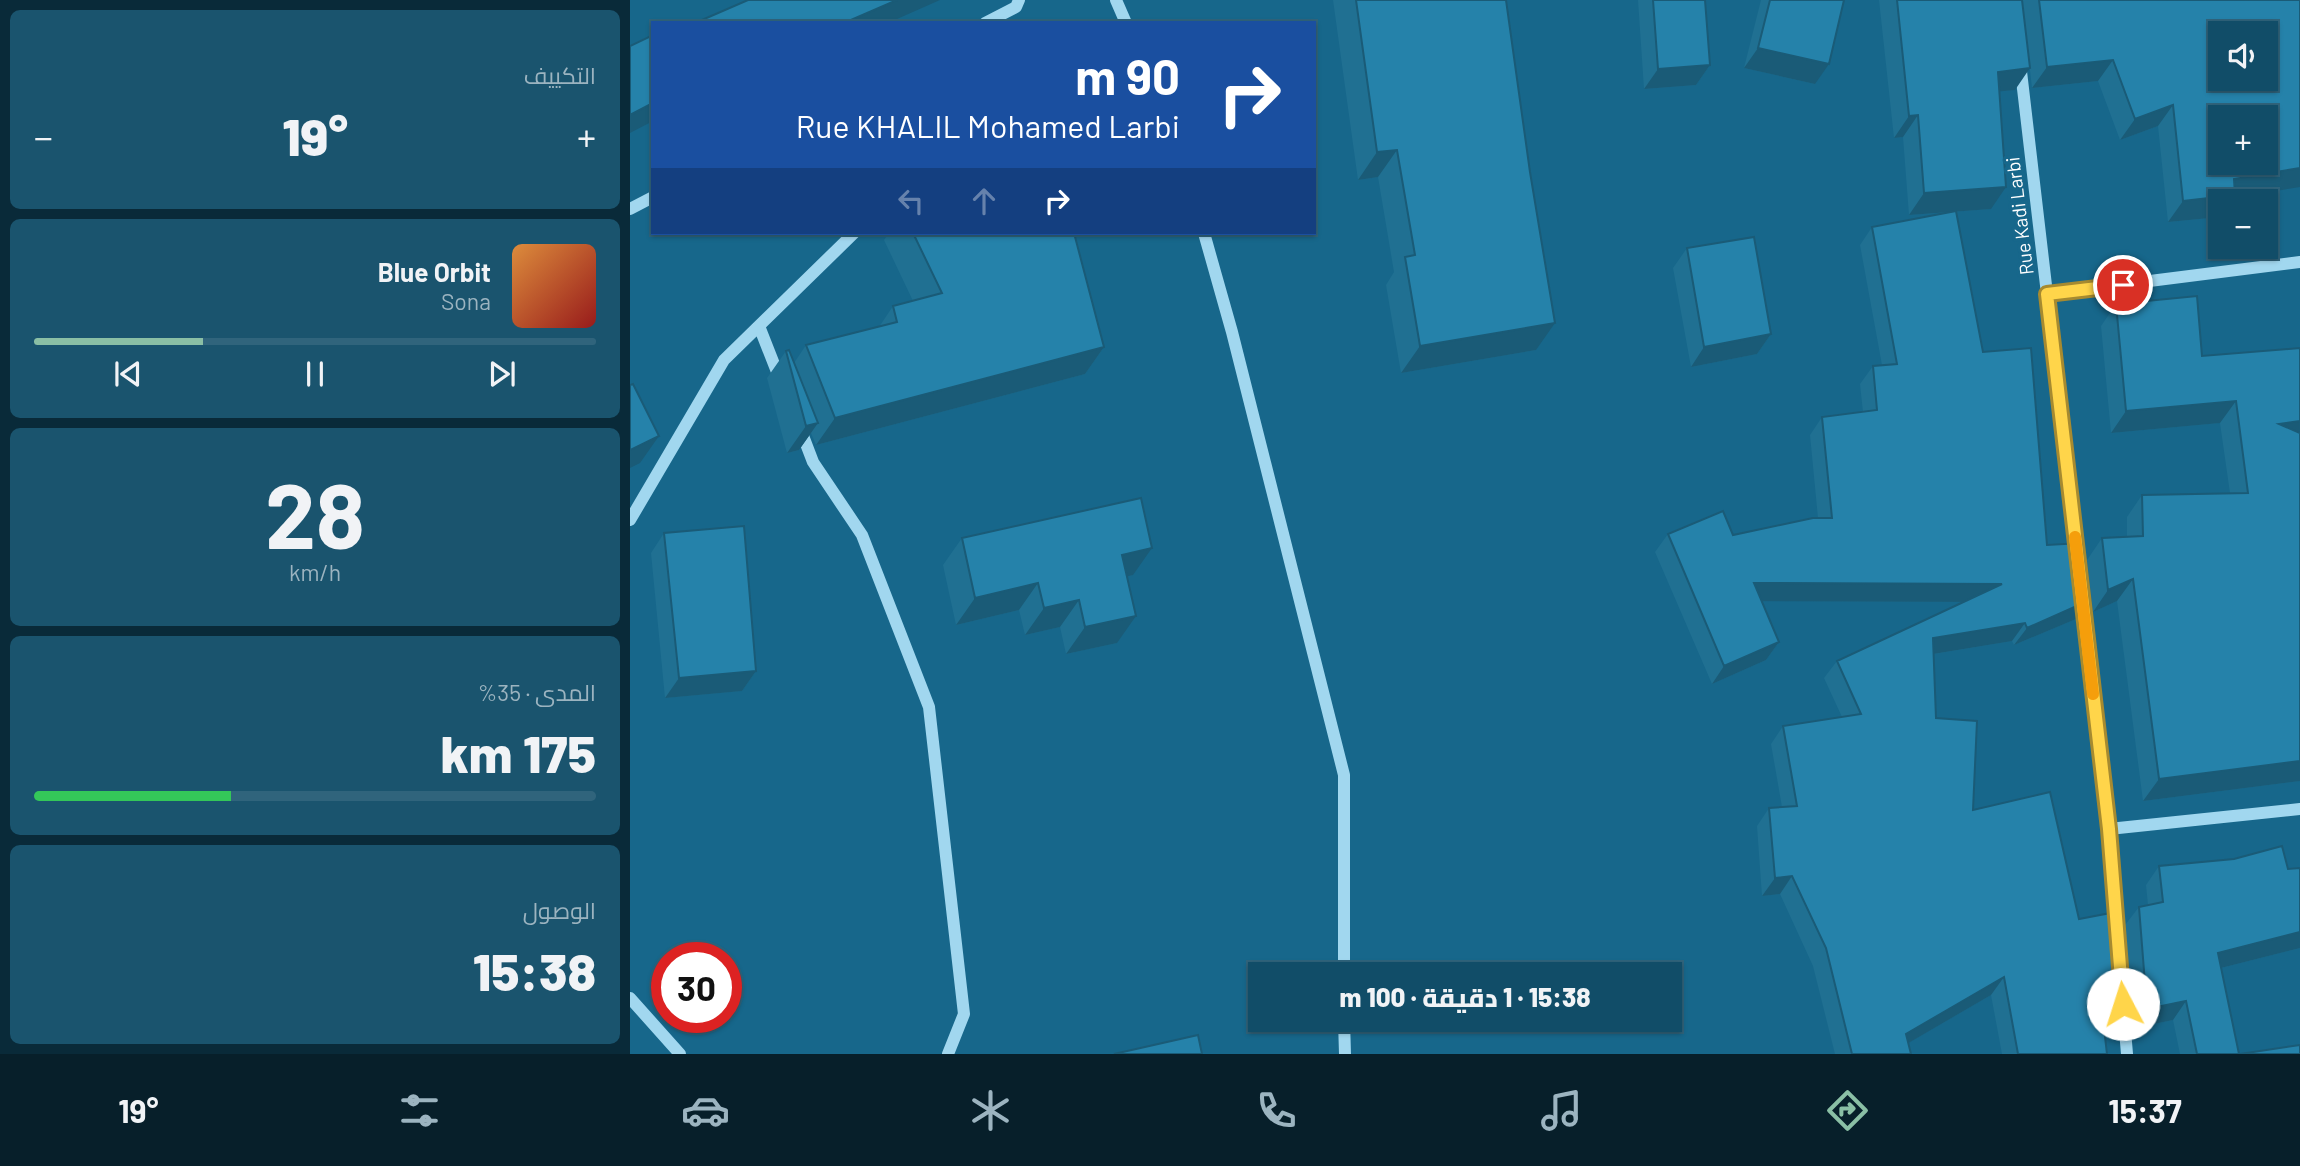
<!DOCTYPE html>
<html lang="ar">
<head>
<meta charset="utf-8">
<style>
	:root { --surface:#114d68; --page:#1a546e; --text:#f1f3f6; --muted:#9cb4c0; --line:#30647c; --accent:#8abfa5 }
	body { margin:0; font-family:Barlow,Cairo,sans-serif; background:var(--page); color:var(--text); direction:rtl; height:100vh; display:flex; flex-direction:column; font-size:26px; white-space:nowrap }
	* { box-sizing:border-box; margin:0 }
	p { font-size:23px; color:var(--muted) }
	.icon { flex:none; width:38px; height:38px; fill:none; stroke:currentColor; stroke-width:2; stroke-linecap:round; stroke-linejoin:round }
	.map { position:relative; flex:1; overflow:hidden; direction:ltr }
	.side { display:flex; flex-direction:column; gap:10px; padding:10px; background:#092a39; width:630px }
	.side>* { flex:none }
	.guide { position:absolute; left:21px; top:21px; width:665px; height:214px; border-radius:0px; box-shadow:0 2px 5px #0004,0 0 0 2px var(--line); direction:rtl; background:#1a4fa0; color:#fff; overflow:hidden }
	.fabs { position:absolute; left:1578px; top:21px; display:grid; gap:14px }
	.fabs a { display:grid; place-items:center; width:70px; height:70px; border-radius:0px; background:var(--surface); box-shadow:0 2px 5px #0004,0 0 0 2px var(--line); font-size:35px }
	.speed { position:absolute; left:21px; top:942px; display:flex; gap:14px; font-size:35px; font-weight:700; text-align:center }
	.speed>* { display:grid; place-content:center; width:91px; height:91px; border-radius:50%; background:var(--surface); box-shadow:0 2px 5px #0004,0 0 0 2px var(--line); line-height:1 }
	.speed .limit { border:10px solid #d22; background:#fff; color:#111 }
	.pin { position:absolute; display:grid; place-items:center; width:60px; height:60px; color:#fff; margin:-30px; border:4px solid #fff; border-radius:50%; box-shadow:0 2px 7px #0007 }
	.me { position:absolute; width:77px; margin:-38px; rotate:355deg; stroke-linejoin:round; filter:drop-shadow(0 0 5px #0008) }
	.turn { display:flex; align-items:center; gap:24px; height:147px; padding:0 21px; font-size:32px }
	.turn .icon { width:91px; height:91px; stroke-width:2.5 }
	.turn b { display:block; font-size:49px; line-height:60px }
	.lanes { display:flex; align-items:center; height:66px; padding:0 21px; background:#0003; justify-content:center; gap:35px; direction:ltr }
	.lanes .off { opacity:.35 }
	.big { font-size:52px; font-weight:800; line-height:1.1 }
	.side .card { flex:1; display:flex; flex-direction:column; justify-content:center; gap:10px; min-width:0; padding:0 24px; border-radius:10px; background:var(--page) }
	.side .dial { align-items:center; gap:0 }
	.dial b { font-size:91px; line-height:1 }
	.song { display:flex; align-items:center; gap:21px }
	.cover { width:84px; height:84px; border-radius:10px; background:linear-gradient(135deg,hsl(30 70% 55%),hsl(0 70% 35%)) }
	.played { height:7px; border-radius:4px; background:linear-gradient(90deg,var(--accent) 30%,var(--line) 30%) }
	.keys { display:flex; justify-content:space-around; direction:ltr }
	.heat { display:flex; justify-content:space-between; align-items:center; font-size:38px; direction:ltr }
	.charge { height:10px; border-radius:5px; background:linear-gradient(90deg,#34c759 35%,var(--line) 0) }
	.trip { position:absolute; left:618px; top:962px; width:434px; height:70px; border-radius:0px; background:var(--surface); box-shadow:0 2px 5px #0004,0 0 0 2px var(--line); font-weight:800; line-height:70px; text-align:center; direction:rtl }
	.menu { display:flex; height:112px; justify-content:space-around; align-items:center; background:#071f2a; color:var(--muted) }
	.menu .icon { width:49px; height:49px }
	.menu .active { color:var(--accent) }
	.menu b { font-size:32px; color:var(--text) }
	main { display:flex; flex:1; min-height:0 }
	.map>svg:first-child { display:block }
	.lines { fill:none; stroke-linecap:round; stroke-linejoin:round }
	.minor { stroke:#a1d7ef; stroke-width:12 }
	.wall { fill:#207092 }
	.shaded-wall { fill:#1a5b77 }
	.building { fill:#2582aa; stroke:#1a5b77; stroke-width:2; fill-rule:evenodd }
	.route-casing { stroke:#a68a30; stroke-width:18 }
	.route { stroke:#ffd54a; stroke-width:12 }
	.slow { stroke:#f59e0b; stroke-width:12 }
	.labels { text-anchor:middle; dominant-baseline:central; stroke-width:7; stroke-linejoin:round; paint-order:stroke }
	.street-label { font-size:19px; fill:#fff; stroke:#17678b }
</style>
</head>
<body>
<main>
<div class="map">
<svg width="1670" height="1054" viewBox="0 0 1670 1054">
	<rect width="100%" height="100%" fill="#17678b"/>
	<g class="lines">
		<!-- minor -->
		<path class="minor" d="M 486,0 L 496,23
			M 355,23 L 386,7 L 389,0
			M 1390,63 L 1448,559
			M 0,209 L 23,197
			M 574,233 L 602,332 L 714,775 L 714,975
			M 1417,294 L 1670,262
			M 129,326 L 151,382
			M 170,428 L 183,462 L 232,535 L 299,707 L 334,1014 L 318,1054
			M 0,520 L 94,360 L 224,233
			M 1452,595 L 1479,829 L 1487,928
			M 1479,829 L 1670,809
			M 0,998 L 50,1054
			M 1493,1006 L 1497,1054
			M 714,1020 L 715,1054"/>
	</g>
	<!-- wall -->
	<path class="wall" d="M 703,0 L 876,0 L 906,350 L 771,373 L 756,285 L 764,272 L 748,177 L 728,180 Z
		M 1008,0 L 1075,0 L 1080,65 L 1066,85 L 1014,89 Z
		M 1131,0 L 1214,0 L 1185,84 L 1114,68 Z
		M 1249,0 L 1392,0 L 1385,90 L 1369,91 L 1361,209 L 1279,215 L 1273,137 L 1264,138 Z
		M 1392,0 L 1670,0 L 1603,198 L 1591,201 L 1590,217 L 1538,222 L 1528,126 L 1490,140 L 1468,81 L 1402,88 Z
		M 1242,227 L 1353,352 L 1417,545 L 1458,601 L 1446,619 L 1384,645 L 1382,641 L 1304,654 L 1306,718 L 1343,810 L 1449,919 L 1486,1031 L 1475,1034 L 1477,1054 L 1372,1054 L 1361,995 L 1278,1043 L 1281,1054 L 1205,1054 L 1183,966 L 1150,894 L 1132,896 L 1127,826 L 1139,808 L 1152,807 L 1141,744 L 1153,726 L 1212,717 L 1194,678 L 1207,661 L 1333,602 L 1132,601 L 1149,642 L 1136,660 L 1082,684 L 1025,552 L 1038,534 L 1103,535 L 1188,518 L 1180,435 L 1192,417 L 1233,412 L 1230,384 L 1243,366 L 1252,365 L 1230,245 Z
		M 259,233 L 444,233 L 474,347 L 455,374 L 186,445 L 181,433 L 169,450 L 157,453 L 137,378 L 156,351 L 164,363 L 176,345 L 249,327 L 263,306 L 283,301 L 254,240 Z
		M 1057,248 L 1141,334 L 1127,354 L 1061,367 L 1043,268 Z
		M 1486,304 L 1572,356 L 1670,348 L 1670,781 L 1513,801 L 1487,601 L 1463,612 L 1457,560 L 1472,538 L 1497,537 L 1497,517 L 1512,495 L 1600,493 L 1590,423 L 1481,433 L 1471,326 Z
		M 34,533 L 126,671 L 112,691 L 35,698 L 21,553 Z
		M 332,538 L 503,575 L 497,576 L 487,643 L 436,654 L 430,627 L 395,635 L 389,610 L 326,625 L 313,565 Z
		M 1529,866 L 1658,869 L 1670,868 L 1670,948 L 1591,968 L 1609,1054 L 1550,1054 L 1543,1020 L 1504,1028 L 1495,925 L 1509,907 L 1518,905 L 1516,885 Z"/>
	<!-- shaded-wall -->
	<path class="shaded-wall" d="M 267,0 L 310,0 L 258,23 L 214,23 Z
		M 1128,48 L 1199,64 L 1185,84 L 1114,68 Z
		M 1483,60 L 1468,81 L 1402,88 L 1417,67 Z
		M 1080,65 L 1066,85 L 1014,89 L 1028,69 Z
		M 1400,68 L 1385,90 L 1352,93 L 1368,72 Z
		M 23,103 L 23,121 L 0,133 L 0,115 Z
		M 1543,105 L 1528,126 L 1490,140 L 1505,119 Z
		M 1288,115 L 1273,137 L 1264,138 L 1279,116 Z
		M 767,150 L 748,177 L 728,180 L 747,152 Z
		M 1670,168 L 1670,187 L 1603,198 L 1601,201 L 1591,201 L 1590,217 L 1538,222 L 1553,201 L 1604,179 Z
		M 1376,187 L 1361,209 L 1279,215 L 1294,193 Z
		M 925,323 L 906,350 L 771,373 L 790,346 Z
		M 1141,334 L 1127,354 L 1061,367 L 1074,347 Z
		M 474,347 L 455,374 L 186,445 L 205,418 Z
		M 1606,401 L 1590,423 L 1481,433 L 1496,411 Z
		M 1670,421 L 1670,441 L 1649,424 Z
		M 188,423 L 169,450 L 157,453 L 176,426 Z
		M 29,436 L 10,463 L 0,468 L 0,450 Z
		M 522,548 L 503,575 L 473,582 L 492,555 Z
		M 1503,579 L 1487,601 L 1463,612 L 1478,590 Z
		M 408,583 L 389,610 L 326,625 L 345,598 Z
		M 1124,583 L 1372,584 L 1359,602 L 1111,601 Z
		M 449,600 L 430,627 L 395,635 L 414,608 Z
		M 1458,601 L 1446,619 L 1384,645 L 1397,628 Z
		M 506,616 L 487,643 L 436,654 L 455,627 Z
		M 1395,623 L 1382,641 L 1291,656 L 1303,638 Z
		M 1149,642 L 1136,660 L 1082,684 L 1094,666 Z
		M 126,671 L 112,691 L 35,698 L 49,678 Z
		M 1670,761 L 1670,781 L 1513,801 L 1529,779 Z
		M 1162,876 L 1150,894 L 1132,896 L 1145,878 Z
		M 1670,932 L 1670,948 L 1575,972 L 1588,953 Z
		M 1374,977 L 1361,995 L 1263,1052 L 1276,1034 Z
		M 1556,1001 L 1543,1020 L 1504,1028 L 1517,1009 Z
		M 1499,1013 L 1486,1031 L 1461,1036 L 1473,1019 Z"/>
	<!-- building -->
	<path class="building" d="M 118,0 L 267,0 L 214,23 L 65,23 Z
		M 726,0 L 876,0 L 900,172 L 925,323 L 790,346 L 775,257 L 785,255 L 767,150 L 747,152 Z
		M 1023,0 L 1075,0 L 1080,65 L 1028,69 Z
		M 1140,0 L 1214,0 L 1199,64 L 1128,48 Z
		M 1267,0 L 1392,0 L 1400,68 L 1368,72 L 1376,187 L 1294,193 L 1288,115 L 1279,116 Z
		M 1409,0 L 1670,0 L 1670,168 L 1604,179 L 1605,195 L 1553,201 L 1543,105 L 1505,119 L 1483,60 L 1417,67 ZM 1591,33 L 1636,33 L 1636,79 L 1591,79 ZM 1591,117 L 1636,117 L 1636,163 L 1591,163 Z
		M 23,35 L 23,103 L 0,115 L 0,46 Z
		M 1326,211 L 1353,352 L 1401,348 L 1417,545 L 1452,543 L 1458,601 L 1397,628 L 1395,623 L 1303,638 L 1306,718 L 1347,721 L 1343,810 L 1420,792 L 1449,919 L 1491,911 L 1499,1013 L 1473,1019 L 1477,1054 L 1388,1054 L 1374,977 L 1276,1034 L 1281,1054 L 1222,1054 L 1196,948 L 1162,876 L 1145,878 L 1139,808 L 1167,806 L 1153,726 L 1231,714 L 1207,661 L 1372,584 L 1124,583 L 1149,642 L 1094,666 L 1038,534 L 1093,511 L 1103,535 L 1183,518 L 1202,518 L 1192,417 L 1247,410 L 1243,366 L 1267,364 L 1242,227 Z
		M 283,233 L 444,233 L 474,347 L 205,418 L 176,345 L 267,322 L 263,306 L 312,293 Z
		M 1124,237 L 1141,334 L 1074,347 L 1057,248 Z
		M 1567,296 L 1572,356 L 1670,348 L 1670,421 L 1649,424 L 1670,433 L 1670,761 L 1529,779 L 1503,579 L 1478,590 L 1472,538 L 1513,536 L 1512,495 L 1618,493 L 1606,401 L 1496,411 L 1486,304 Z
		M 159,350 L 188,423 L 176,426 L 156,351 Z
		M 3,384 L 29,436 L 0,450 L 0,385 Z
		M 511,498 L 522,548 L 492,555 L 506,616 L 455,627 L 449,600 L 414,608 L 408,583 L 345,598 L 332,538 Z
		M 114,526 L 126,671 L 49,678 L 34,533 Z
		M 1652,846 L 1658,869 L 1670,868 L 1670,932 L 1588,953 L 1609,1054 L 1567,1054 L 1556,1001 L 1517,1009 L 1509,907 L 1533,902 L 1529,866 L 1604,859 Z
		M 568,1035 L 572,1054 L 484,1054 Z
		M 1670,1045 L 1670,1054 L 1610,1054 Z"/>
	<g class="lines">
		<!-- route casing -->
		<g class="route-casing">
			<path id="route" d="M 1493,285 L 1417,294 L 1479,829 L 1493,1004"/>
		</g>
		<!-- route -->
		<use href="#route" class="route"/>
		<!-- slow -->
		<path class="slow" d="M 1445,537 L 1463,694"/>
	</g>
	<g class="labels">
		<!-- street labels -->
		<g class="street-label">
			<text transform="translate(1389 216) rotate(-97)">Rue Kadi Larbi</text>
		</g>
	</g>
</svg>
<div class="fabs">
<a><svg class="icon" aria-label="sound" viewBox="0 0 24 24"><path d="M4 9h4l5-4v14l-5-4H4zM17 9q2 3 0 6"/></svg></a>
<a>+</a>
<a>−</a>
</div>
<div class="speed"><div class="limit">30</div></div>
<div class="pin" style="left:1493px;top:285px;background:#d93025"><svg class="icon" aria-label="arrive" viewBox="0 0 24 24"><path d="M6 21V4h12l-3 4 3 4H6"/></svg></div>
<svg class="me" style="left:1493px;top:1004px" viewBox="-20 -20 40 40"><circle r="19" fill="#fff"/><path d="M0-13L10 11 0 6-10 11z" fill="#ffd54a"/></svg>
<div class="trip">15:38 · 1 دقيقة · 100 m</div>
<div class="guide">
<div class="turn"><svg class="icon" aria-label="right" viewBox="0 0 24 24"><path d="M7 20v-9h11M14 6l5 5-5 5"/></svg><div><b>90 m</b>Rue KHALIL Mohamed Larbi</div></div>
<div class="lanes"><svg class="icon off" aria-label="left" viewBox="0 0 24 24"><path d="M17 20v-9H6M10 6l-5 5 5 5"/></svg><svg class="icon off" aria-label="ahead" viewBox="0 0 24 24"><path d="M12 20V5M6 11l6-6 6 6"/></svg><svg class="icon" aria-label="right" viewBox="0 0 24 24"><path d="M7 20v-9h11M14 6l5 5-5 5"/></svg></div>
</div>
</div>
<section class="side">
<div class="card"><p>التكييف</p>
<div class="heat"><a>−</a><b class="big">19°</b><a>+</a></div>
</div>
<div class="card">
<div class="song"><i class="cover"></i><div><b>Blue Orbit</b><p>Sona</p></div></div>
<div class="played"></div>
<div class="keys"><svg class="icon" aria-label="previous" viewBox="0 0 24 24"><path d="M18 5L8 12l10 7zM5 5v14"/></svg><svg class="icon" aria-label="pause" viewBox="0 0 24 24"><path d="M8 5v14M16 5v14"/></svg><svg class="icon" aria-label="next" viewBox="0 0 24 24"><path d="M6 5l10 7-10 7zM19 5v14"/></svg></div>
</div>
<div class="card dial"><b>28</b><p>km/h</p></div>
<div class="card"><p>المدى · 35%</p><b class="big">175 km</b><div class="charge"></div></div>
<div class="card"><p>الوصول</p><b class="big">15:38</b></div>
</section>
</main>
<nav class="menu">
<b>15:37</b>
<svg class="icon active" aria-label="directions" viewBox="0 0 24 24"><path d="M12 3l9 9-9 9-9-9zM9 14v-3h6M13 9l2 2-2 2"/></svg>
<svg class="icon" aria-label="music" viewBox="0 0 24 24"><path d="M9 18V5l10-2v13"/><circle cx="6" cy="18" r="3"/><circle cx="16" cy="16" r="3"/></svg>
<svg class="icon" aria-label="phone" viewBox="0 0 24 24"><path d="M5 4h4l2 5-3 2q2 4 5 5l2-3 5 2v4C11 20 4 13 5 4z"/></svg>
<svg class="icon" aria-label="climate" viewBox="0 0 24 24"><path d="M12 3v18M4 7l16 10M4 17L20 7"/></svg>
<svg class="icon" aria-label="car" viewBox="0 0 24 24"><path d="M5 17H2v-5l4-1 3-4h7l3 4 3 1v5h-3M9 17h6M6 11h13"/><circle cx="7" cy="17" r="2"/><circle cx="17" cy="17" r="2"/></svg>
<svg class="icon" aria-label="filters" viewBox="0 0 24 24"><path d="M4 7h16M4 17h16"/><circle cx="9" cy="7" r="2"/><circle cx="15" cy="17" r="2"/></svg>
<b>19°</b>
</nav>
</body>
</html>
